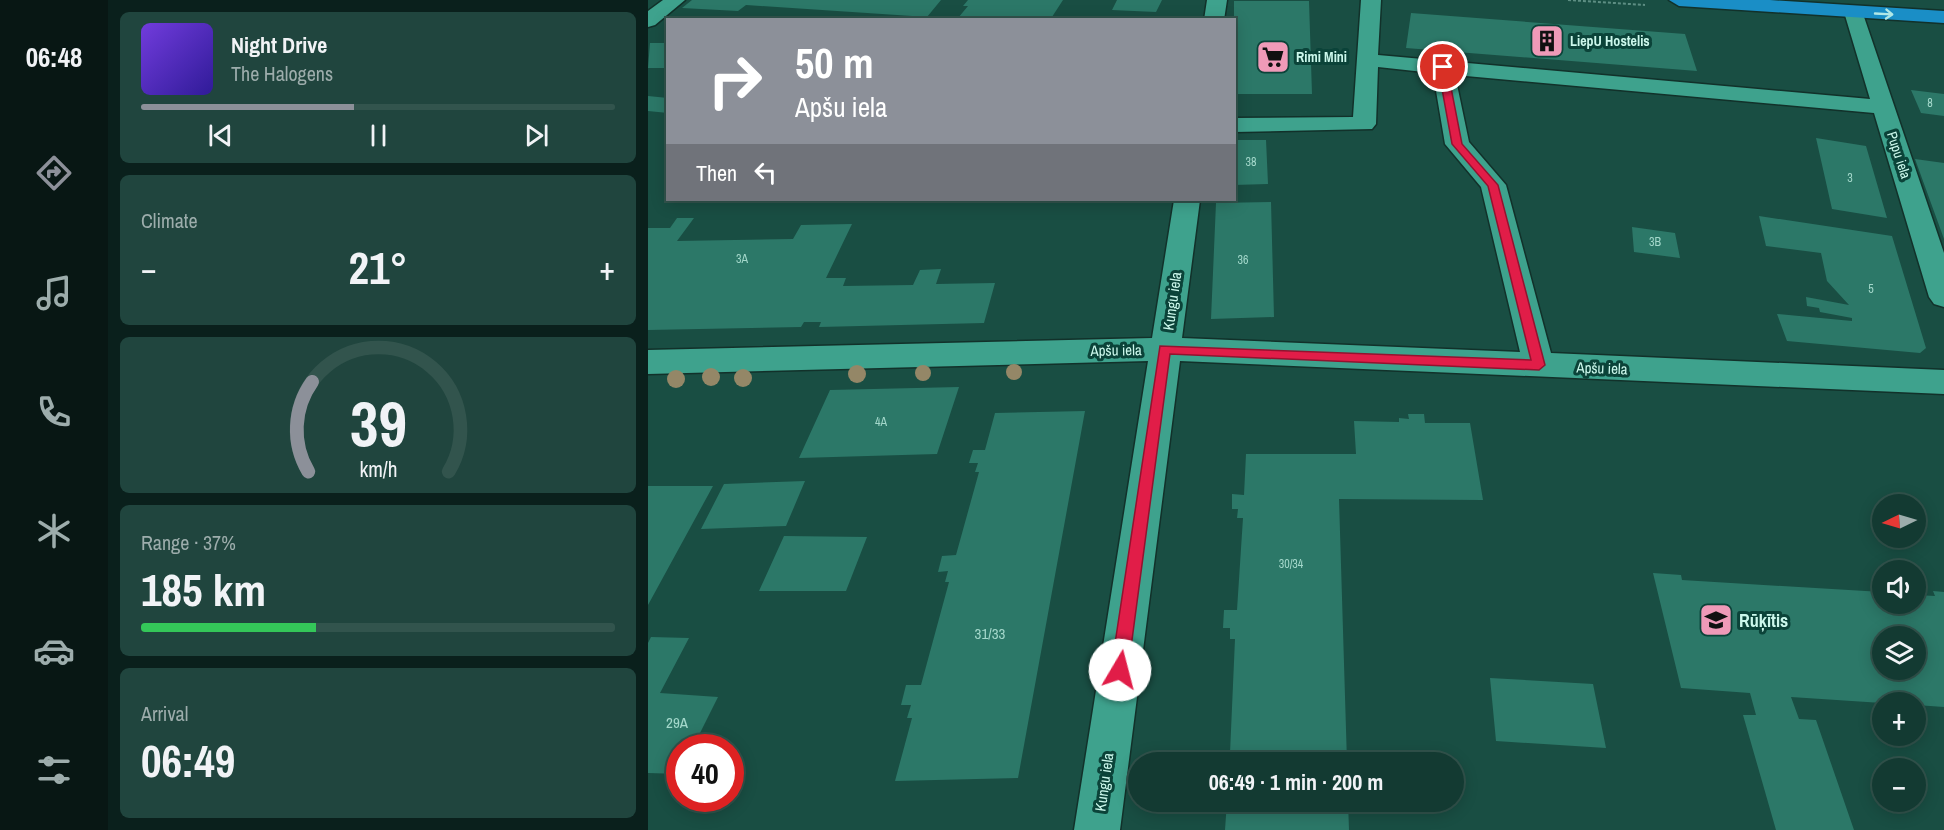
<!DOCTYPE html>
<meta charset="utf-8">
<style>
:root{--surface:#133a32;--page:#20453e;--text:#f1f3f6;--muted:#9dadac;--line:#32544d;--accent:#8c9099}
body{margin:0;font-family:"Archivo Narrow",sans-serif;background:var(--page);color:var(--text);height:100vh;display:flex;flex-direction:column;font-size:22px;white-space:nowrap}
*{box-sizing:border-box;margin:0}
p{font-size:20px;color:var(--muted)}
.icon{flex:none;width:33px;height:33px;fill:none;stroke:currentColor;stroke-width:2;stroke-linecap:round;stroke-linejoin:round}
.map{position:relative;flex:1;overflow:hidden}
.side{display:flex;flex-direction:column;gap:12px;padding:12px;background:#0a201c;width:540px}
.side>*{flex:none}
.top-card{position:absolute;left:18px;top:18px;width:570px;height:183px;border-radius:0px;box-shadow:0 3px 15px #0003,0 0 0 2px var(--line);background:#8c9099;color:#fff;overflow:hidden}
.needle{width:39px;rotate:265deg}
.tools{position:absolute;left:1224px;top:494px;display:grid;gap:12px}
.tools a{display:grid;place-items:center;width:54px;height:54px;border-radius:50%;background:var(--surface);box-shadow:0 3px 15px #0003,0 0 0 2px var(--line);font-size:30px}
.speed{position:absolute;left:18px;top:734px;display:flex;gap:12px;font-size:30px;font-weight:700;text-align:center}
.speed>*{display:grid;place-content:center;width:78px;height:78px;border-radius:50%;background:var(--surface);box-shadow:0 3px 15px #0003,0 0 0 2px var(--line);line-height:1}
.speed .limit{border:9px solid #d22;background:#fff;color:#111}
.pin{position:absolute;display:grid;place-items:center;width:51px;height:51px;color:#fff;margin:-26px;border:3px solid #fff;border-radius:50%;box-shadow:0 2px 6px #0007}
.me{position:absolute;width:66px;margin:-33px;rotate:8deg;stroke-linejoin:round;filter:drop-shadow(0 0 4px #0008)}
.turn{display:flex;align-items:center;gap:21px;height:126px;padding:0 30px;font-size:27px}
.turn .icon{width:78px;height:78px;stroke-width:2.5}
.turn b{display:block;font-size:42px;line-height:51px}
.then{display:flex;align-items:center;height:57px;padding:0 30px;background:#0003;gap:12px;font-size:22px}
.big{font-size:45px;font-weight:700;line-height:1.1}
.side .widget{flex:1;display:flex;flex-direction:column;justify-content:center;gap:9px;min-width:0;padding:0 21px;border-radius:9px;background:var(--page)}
.side .dial{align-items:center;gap:0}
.dial svg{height:156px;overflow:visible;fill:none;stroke:var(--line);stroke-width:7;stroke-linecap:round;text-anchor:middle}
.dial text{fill:var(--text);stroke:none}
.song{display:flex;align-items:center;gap:18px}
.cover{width:72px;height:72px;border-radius:9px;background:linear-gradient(135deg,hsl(260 70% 55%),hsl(250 70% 35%))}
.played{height:6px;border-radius:3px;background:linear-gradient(90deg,var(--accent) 45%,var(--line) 45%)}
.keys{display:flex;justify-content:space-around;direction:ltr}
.heat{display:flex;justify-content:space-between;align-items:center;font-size:33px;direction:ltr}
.charge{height:9px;border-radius:4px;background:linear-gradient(90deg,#34c759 37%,var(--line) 0)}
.trip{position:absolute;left:480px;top:752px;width:336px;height:60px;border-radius:30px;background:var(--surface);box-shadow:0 3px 15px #0003,0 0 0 2px var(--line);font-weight:700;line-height:60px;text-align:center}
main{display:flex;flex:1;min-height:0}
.menu{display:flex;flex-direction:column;width:108px;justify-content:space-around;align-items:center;background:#081714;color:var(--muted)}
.menu .icon{width:42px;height:42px}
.menu .current{color:var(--accent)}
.menu b{font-size:27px;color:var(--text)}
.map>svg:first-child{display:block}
.building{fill:#2c7868;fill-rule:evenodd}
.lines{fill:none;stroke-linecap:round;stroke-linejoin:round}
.minor-casing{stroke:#12312a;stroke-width:3}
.highway-casing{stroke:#12312a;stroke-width:3}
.path{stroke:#5d8e83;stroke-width:2;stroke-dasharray:3 2;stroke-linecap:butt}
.minor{fill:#3ea28d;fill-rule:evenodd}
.highway{fill:#1a8ec6;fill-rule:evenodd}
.tree{fill:#948767}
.oneway{stroke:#b1e8e6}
.route{fill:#e11d48;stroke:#92132f;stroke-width:1.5}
.labels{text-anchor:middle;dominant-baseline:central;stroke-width:6;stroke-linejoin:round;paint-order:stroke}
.number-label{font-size:12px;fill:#a4d8cb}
.far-poi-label{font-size:14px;font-weight:bold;fill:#ccf8ec;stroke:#0b4339;text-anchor:start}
.far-street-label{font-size:14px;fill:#ccf8ec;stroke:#0b4339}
.street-label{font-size:15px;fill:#ccf8ec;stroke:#0b4339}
.near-number-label{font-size:15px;fill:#a4d8cb}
.near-poi-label{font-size:18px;font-weight:bold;fill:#ccf8ec;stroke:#0b4339;text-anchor:start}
</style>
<main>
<nav class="menu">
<b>06:48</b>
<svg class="icon current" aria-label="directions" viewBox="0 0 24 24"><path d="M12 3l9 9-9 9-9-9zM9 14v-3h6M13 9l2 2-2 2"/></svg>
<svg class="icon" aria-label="music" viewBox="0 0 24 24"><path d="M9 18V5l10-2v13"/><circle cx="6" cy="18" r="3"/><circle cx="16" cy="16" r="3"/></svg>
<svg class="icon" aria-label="phone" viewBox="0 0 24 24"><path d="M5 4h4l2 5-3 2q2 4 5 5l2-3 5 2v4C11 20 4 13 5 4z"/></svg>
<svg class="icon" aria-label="climate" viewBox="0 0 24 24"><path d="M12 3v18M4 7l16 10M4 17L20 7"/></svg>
<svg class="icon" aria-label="car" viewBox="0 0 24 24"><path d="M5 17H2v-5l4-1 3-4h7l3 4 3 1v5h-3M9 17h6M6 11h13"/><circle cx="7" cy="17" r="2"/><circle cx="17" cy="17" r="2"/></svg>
<svg class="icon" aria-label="filters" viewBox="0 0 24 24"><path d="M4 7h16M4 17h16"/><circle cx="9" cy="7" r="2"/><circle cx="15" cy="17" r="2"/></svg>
</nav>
<section class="side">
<div class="widget">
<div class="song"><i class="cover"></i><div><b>Night Drive</b><p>The Halogens</p></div></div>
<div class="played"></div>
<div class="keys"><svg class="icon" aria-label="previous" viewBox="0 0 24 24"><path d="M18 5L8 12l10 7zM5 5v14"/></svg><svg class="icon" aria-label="pause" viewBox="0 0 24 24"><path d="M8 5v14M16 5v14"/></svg><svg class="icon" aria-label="next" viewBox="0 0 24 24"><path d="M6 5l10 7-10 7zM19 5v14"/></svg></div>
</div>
<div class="widget"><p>Climate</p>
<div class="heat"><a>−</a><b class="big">21°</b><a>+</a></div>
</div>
<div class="widget dial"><svg viewBox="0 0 100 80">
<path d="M14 69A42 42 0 1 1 86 69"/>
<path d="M14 69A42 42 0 0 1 16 23" stroke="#8c9099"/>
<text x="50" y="56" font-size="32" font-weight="700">39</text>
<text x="50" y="72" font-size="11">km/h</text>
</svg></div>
<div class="widget"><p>Range · 37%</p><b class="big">185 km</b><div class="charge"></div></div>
<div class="widget"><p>Arrival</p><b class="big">06:49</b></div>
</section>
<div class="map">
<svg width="1296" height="830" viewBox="0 0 1296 830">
<rect width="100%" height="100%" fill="#194e43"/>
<!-- building -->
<path class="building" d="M44,0H293L279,17L98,5L90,11L34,8Z
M320,0H415L402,20L310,18L320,6H315Z
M469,0H514L508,12L464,10Z
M586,1H661L664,94H586Z
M763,13L1037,34L1049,71L758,48Z
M2,43H20V68H0Z
M1263,90L1296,94V116L1273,113Z
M0,96L20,98V113L0,111Z
M1168,138L1218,146L1239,218L1184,209Z
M586,140H618L620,184L586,185Z
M1267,159L1296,163V239Z
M623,202L626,317L563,319L568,203Z
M1111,216L1244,236L1278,348L1272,353L1139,341L1129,314L1204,321V318L1172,312L1171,308L1159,306L1158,297L1201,305L1179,281L1173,253L1118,246Z
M29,218H46L29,241L145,239L153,225L204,224L178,278H198L195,286L265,285L272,270L293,269L288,284L347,283L336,323L171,327L173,322H156L153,327L0,330V228H22Z
M984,227L1027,233L1032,258L986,252Z
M311,387L289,454L151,458L182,390Z
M437,411L370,778L247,781L264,718H259L263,705H253L258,685H273L301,582H297L300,571L290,572L294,556L308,555L331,472H327L330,463H321L325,450H337L347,413Z
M760,414H776L777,423H822L835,500L691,499L699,762H566L567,752L582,753L587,639H582V628H575L576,610H589L595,518H589L590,509H584V494L596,495L598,454H708L706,421L751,422V418L761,419Z
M157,481L138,526L53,529L76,484Z
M0,486H65L0,605Z
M136,536L219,537L198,591H111Z
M1005,573L1033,575L1034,580L1234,592V603H1268V595L1287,596L1285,591L1296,592V707L1268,705V702L1234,703L1143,697L1151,719L1168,720L1206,830H1128L1095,715H1108L1102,693L1033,688ZM1234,636H1268V669H1234Z
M3,637L41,638L12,693L70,697L45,747H32V774L0,773V643Z
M842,678L945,684L958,748L848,741Z
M579,801H700L701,830H577Z"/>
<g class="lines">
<defs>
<path id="minor" d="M15,0H37L7,25L0,27V11Z
M559,0H579L576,20H556Z
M713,0H733L730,55L1222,99L1196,12L1206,6L1213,8L1296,253V307L1286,304L1281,297L1226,113L807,75L821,142L858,185L903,353L1296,370V394L532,361L472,830H426L500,361L0,374V350L504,338L526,200H552L534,338L872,352L833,187L797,144L785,73L730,67L728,124L724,129L586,132V118L705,117Z"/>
<path id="highway" d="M1021,0H1122L1296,11V23L1031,6Z"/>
</defs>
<!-- minor casing -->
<use href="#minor" class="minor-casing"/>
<!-- highway casing -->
<use href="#highway" class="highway-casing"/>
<!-- path -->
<path class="path" d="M920,0L997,5"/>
<!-- minor -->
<use href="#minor" class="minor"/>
<!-- highway -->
<use href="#highway" class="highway"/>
</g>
<!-- trees -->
<g class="tree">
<circle cx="366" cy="372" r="8"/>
<circle cx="275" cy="373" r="8"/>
<circle cx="209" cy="374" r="9"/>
<circle cx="63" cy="377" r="9"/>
<circle cx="95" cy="378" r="9"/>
<circle cx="28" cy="379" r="9"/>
</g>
<!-- one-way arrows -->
<defs><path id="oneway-shaft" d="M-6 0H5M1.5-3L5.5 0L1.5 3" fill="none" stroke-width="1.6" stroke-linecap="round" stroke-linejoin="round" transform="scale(1.5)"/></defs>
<use class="oneway" href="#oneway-shaft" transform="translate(1236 14) rotate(3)"/>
<!-- route -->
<path class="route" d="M795,65L799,67L814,144L850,185L897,365L891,370L522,354L480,670L478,676L472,678L466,676L463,670L512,346L883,360L840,186L804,144L790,67Z"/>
<!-- icons -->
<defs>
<symbol id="building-square" viewBox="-11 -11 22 22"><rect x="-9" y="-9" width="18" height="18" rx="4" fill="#ef9ab8" stroke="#0b4339"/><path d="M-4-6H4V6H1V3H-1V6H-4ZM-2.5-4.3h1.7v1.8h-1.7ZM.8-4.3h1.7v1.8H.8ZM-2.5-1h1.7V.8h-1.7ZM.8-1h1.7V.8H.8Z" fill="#111"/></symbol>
<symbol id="supermarket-square" viewBox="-11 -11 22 22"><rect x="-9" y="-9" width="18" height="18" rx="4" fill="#ef9ab8" stroke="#0b4339"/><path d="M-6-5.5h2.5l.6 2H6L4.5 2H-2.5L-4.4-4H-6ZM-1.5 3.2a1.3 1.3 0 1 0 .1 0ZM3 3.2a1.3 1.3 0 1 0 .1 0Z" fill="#111"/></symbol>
<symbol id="school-square" viewBox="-11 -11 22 22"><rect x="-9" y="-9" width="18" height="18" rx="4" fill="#ef9ab8" stroke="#0b4339"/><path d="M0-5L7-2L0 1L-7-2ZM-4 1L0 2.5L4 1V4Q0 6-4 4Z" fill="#111"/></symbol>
</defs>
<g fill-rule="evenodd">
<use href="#building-square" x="880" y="22" width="38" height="38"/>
<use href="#supermarket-square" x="606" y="38" width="38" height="38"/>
<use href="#school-square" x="1049" y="601" width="38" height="38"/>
</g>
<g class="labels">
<!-- number labels -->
<g class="number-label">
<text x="1282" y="103">8</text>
<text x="603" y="162">38</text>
<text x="1202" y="178">3</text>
<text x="1007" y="242">3B</text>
<text x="94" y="259">3A</text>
<text x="595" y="260">36</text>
<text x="1223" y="289">5</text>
<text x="233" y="422">4A</text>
<text x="643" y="564">30/34</text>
</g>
<!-- far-poi labels -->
<g class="far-poi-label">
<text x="922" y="41">LiepU Hostelis</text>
<text x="648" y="57">Rimi Mini</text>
</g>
<!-- far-street labels -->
<g class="far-street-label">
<text transform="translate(1251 155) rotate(72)">Pupu iela</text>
</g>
<!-- street labels -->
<g class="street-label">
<text transform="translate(524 301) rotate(-82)">Kungu iela</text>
<text transform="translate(468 350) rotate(-1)">Apšu iela</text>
<text transform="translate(954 368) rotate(2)">Apšu iela</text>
<text transform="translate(456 782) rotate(-82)">Kungu iela</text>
</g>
<!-- near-number labels -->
<g class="near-number-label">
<text x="342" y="633">31/33</text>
<text x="29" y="722">29A</text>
</g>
<!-- near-poi labels -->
<g class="near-poi-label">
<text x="1091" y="620">Rūķītis</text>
</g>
</g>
</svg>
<div class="tools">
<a><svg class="needle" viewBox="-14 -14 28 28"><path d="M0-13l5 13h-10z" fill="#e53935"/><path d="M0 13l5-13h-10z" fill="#9dadac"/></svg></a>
<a><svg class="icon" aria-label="sound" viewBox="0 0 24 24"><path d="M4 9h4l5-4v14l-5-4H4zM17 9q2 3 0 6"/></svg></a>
<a><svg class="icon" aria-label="layers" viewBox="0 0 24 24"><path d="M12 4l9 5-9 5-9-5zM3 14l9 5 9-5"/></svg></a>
<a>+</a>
<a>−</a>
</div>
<div class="speed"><div class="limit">40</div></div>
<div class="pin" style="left:795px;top:67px;background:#d93025"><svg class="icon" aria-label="arrive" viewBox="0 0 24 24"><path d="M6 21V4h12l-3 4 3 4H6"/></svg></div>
<svg class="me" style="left:472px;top:670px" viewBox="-20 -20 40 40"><circle r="19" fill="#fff"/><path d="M0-13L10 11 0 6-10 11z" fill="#e11d48"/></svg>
<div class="trip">06:49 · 1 min · 200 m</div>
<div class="top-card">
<div class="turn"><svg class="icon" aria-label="right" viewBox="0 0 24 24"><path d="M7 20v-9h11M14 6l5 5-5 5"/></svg><div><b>50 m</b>Apšu iela</div></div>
<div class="then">Then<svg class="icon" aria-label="left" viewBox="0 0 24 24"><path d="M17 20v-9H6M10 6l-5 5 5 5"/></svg></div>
</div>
</div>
</main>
